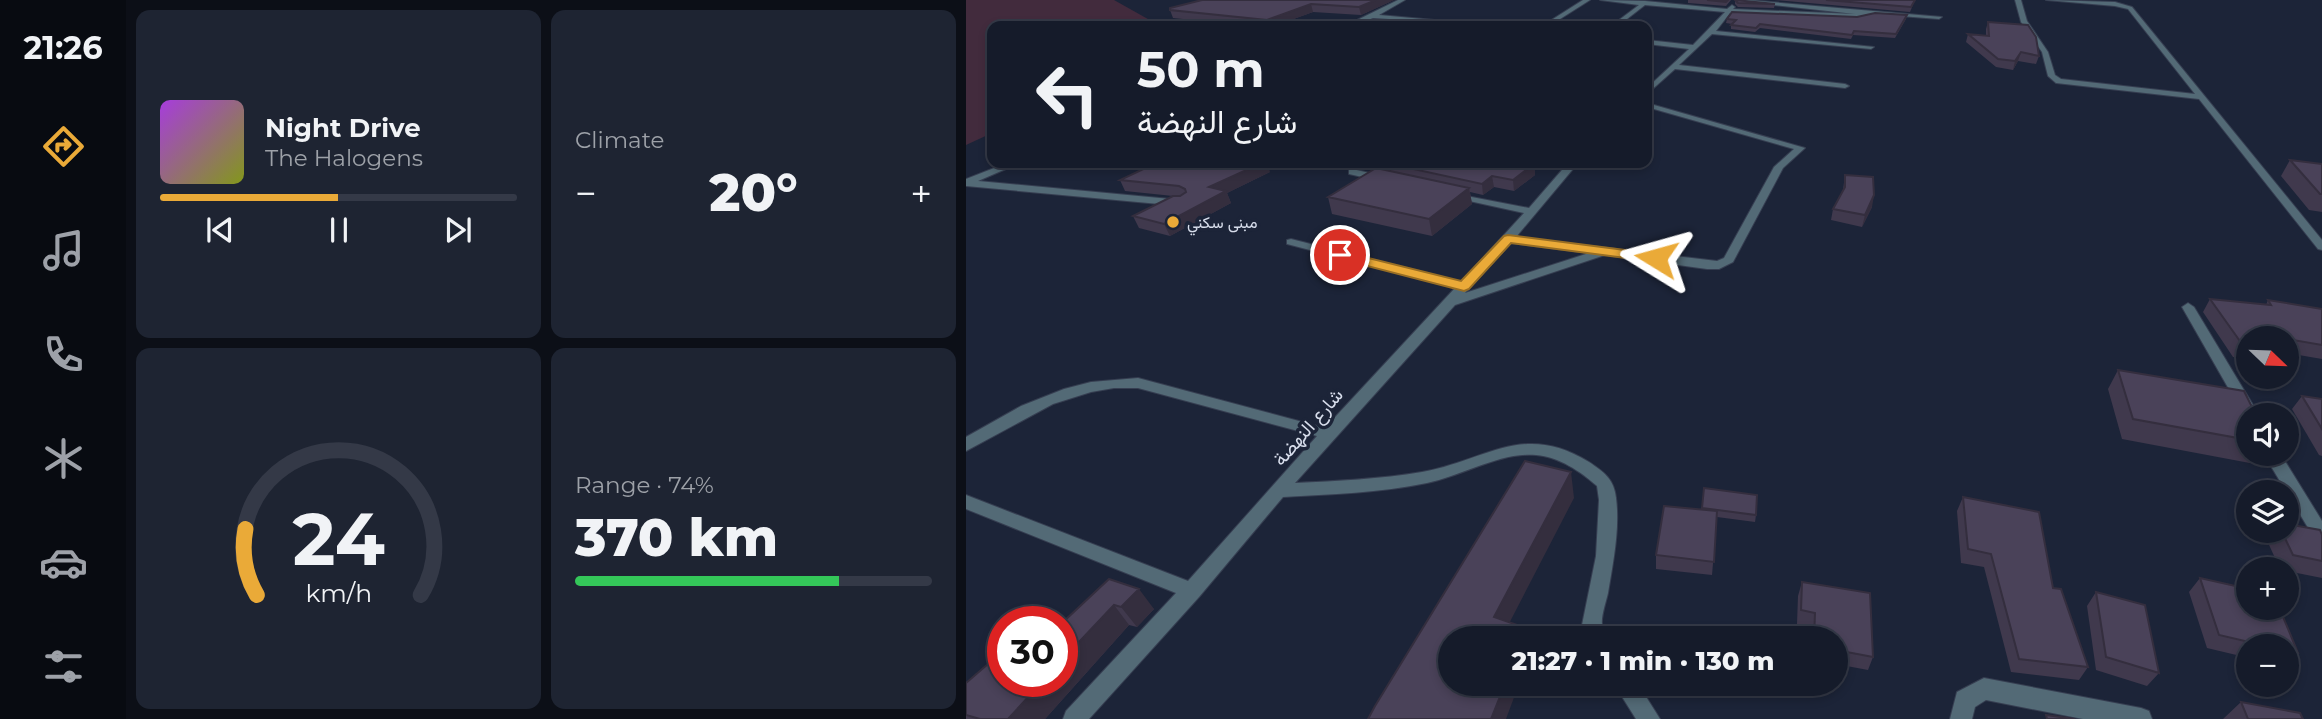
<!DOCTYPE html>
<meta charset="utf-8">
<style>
:root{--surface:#151b2a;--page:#1e2432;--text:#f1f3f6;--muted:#9da1a8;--line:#343947;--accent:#eaaa38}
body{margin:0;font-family:Montserrat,Vazirmatn,sans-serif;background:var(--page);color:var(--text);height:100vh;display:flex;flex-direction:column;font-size:26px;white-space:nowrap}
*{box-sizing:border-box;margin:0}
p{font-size:23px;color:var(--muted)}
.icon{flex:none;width:38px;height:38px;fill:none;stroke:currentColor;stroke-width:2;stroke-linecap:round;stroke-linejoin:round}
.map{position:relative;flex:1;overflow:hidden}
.sheet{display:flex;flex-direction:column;gap:10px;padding:10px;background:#0c0f17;width:840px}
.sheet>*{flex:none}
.hud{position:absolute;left:21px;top:21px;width:665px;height:147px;border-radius:14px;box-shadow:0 4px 10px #0003,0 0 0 2px var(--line);background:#151b2a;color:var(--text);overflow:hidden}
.needle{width:46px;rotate:113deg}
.controls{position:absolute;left:1270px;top:326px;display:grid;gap:14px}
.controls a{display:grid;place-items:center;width:63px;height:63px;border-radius:50%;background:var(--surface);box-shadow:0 4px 10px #0003,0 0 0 2px var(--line);font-size:35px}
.speed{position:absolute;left:21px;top:606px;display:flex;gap:14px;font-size:35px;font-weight:700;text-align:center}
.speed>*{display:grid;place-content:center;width:91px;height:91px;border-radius:50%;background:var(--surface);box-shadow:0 4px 10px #0003,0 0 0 2px var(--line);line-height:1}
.speed .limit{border:10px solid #d22;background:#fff;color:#111}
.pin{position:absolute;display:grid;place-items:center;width:60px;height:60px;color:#fff;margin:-30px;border:4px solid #fff;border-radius:50%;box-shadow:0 2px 7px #0007}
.me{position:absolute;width:77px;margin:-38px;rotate:278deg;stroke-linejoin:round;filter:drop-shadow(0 0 5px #0008)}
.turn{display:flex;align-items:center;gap:24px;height:147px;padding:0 35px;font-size:32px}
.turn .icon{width:91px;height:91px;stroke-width:2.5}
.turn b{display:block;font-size:49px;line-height:60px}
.big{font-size:52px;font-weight:800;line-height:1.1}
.sheet .card{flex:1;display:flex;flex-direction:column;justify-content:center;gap:10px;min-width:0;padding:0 24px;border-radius:14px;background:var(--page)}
.sheet .dial{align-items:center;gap:0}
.dial svg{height:182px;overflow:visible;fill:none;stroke:var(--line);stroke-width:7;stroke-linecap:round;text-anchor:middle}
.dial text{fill:var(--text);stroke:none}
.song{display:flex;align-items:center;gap:21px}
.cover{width:84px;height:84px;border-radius:10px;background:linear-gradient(135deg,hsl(280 70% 55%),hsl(70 70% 35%))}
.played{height:7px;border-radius:4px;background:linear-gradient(90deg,var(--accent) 50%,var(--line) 50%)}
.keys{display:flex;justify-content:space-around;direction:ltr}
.heat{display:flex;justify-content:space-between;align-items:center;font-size:38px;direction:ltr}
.charge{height:10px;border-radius:5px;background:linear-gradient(90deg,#34c759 74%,var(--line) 0)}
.sheet .tiles{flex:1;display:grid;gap:10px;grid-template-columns:repeat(2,1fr)}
.trip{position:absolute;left:472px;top:626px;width:410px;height:70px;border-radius:35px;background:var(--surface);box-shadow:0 4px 10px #0003,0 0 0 2px var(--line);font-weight:800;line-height:70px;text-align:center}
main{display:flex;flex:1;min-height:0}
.tabs{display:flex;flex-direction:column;width:126px;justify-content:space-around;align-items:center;background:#080b11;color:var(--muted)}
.tabs .icon{width:49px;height:49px}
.tabs .current{color:var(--accent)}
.tabs b{font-size:32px;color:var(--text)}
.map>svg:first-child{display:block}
.green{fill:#422b3d}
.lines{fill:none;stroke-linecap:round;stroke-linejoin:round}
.street-casing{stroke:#363e51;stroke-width:2}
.street{fill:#536a76;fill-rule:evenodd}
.wall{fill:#40394d}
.shaded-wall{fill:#342e3e}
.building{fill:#4a4259;stroke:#342e3e;stroke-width:2}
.route{fill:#eaaa38;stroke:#986e24;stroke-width:2}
.poi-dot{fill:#eaaa38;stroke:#1c2438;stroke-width:2.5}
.labels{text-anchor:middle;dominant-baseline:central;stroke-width:7;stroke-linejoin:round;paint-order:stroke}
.far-poi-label{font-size:16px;fill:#d7ddeb;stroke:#1c2438;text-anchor:start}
.street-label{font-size:19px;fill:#d7ddeb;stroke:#1c2438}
</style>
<main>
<nav class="tabs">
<b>21:26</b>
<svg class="icon current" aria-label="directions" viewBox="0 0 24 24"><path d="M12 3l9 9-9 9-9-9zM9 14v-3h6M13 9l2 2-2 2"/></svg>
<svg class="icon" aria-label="music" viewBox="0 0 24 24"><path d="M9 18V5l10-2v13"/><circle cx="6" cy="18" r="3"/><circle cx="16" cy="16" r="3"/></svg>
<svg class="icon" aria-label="phone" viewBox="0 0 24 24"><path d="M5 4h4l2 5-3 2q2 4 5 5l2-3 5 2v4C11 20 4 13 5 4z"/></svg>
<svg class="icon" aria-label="climate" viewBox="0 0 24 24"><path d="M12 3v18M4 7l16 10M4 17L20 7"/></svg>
<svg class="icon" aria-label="car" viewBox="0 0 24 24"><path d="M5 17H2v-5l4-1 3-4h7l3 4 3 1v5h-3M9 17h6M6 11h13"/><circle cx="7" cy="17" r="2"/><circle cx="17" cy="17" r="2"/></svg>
<svg class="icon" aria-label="filters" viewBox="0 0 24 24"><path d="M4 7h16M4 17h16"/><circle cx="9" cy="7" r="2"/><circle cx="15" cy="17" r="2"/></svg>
</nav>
<section class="sheet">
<div class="tiles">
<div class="card">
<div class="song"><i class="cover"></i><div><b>Night Drive</b><p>The Halogens</p></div></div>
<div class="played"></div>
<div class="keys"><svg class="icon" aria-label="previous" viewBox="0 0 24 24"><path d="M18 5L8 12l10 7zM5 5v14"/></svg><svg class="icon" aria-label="pause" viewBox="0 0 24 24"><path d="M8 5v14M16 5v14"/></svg><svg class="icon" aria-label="next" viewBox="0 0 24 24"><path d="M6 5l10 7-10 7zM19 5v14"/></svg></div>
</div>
<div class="card"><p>Climate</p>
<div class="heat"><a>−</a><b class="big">20°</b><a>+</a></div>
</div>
<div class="card dial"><svg viewBox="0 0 100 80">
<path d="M14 69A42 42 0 1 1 86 69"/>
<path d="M14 69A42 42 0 0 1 9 40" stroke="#eaaa38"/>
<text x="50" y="56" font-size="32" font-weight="700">24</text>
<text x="50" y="72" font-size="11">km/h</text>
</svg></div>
<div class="card"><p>Range · 74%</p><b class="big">370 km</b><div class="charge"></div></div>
</div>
</section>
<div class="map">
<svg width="1356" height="719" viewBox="0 0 1356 719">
<rect width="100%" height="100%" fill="#1c2438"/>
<!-- green -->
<path class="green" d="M0,0H148L189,23L210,26H26V133L0,145Z"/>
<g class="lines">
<defs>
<path id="street" d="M432,0H439L413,15L535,26L407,18L387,26H379Z
M617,0H624L583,26H576Z
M634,0L679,1L761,9L766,5L769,7L767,9L889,14L772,1L782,0L976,17L973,19L908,14L890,18L764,13L750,31L908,47L905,49L746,34L713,65L879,84L883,86L879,88L709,69L681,94V88L723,49L681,44V40L727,45L759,12L679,5L652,26H645L673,5Z
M1049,0H1055L1061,21L1082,52L1089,75L1095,79L1229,94L1162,9L1149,6L1080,0L1149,2L1166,7L1356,240V250L1352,249L1233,99L1090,83L1082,76L1076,52L1055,22Z
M681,103L839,148L817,168L767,262L753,269H741L639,255L489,305L329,483C371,481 414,479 456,472C520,461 557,421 623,462C638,472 648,479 650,498C654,529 647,563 642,593C640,602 635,616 636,624C637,629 641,635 643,639H622L616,625L630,556L633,500L631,486C614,471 593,457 570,455C534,452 496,476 461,483C414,493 365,494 317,497L233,597L123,719H97L100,711L210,593L0,509V495L222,581L351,436L172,388H148L125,392L87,404L0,451V437L55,406L98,389L125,382L172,378L359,428L489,288L321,244V240L325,239L495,282L558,213L485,197V193L563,208L602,163H612L550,237L751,261L758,258L808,167L828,149L681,107ZM545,243L623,253L499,293Z
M41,163H54L12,181L215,200L220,203L215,206L0,186V179Z
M386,169L417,176L419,178L414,181L383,174V170Z
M1222,303L1228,307L1293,415H1283V420L1280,419L1216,307Z
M1297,453H1314L1356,521V543L1350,541Z
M1018,678L1175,708L1183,711L1186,719H1117L1020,700L1009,707L1006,719H984L991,692Z
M648,684H672L694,719H670Z"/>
</defs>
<!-- street casing -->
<use href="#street" class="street-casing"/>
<!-- street -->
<use href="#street" class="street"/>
</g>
<!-- wall -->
<path class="wall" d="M428,0L395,15L347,12L308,26H286L207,18L204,10Z
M722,0H765L760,6L722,3Z
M769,0L809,4L808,8L772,7L769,4Z
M808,0H949L944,12Z
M941,15L940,19L929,38L887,35L885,39L794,28L789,32L765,29V25L766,24L760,23L761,19Z
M1022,22L1073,56L1070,64L1052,61L1047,70L1030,67L1000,42L1002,34L1020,36V29Z
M1324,160L1356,164V212L1343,210L1315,176Z
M424,164H568L569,175L548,191L528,187L517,195L504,192L506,204L466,236L366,214L362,197L425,171Z
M304,172L261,193L265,203L204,236L173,228L167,216L207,196L159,191L154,180Z
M879,175L906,207L896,227L865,220L867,209L877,190Z
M1244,299L1300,305L1302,300L1356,309V359L1321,353V338H1283V358L1267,357L1237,312Z
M1152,370L1283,415V453H1297L1289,464L1156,439L1142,389Z
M1336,396L1356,399V456L1353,455L1326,409Z
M738,488L790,515L789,522L751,517L746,575L690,569V555L736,510Z
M997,497L1087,588L1122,667L1113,680L1045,672L1018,567L995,563L991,511Z
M1304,530H1321L1356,535V578L1321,571V569H1314L1299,536Z
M1234,578L1332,653L1321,663V646H1283V658L1241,648L1223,592Z
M143,579L188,609L171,627L163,625L79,719H0V683L37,681Z
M836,582L907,657L902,670L870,664V639H845V626L831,624L832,596Z
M1130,592L1193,673L1181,686L1130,670L1121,606Z
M1275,702L1337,719H1257Z"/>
<!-- shaded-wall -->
<path class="shaded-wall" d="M410,0H428L395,15L393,7Z
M345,4L347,12L308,26H302L301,20Z
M1055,52L1052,61L1047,70L1049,61Z
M296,163H301L304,172L261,193L265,203L204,236L198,224L243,187Z
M568,164L569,175L548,191L547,180Z
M526,176L528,187L517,195L516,184Z
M503,188L506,204L466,236L463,219Z
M908,195L906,207L896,227L899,215Z
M605,472L608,498L535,639L528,617Z
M173,589L188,609L171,627L155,607Z
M148,605L163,625L79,719H42L77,681H96V660Z
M560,628L562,639H556Z
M539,684H553L540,719H525Z"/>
<!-- building -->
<path class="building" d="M236,0H410L393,7L345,4L301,20L204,10V8Z
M741,0H762L760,2Z
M769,0L809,4L772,3Z
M860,0H949L945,7Z
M766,12L891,17L909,13L941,15L930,34L888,31L886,35L794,24L790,28L765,25L770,20L761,19Z
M1022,22L1062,25L1070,37L1073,56L1055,52L1049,61L1032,59L1002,34L1023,36Z
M1324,160L1356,164V194H1354Z
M190,163H213L228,166L235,163H296L243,187L260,191L198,224L167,216L207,196H214L220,192L219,189L213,186L154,180Z
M426,163H562L568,164L547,180L526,176L516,184L424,164Z
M410,168L503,188L463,219L362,197Z
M879,175L907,177L908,195L899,215L867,209L879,187Z
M1244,299L1305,305L1302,300L1356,309V345L1321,339V338L1303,336L1305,338H1283V344H1276Z
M1152,370L1278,391L1290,415H1283V440L1167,419Z
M1336,396L1356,399V429Z
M559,461L605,472L528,617L560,628L556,639H485V684H539L525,719H402L409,706Z
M738,488L791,495L790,515L736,508Z
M997,497L1073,512L1087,588L1095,589L1122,667L1053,659L1025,554L1002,549Z
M698,506L751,511L748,562L690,555Z
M1321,524L1354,530L1356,535V561L1327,555L1315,530H1321Z
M1234,578L1283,589V607H1313L1332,653L1321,651V646H1300L1253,635Z
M143,579L173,589L155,607L148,605L96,660V623Z
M836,582L904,593L907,657L870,650V639H848L849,613L835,610Z
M1130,592L1179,605L1193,673L1140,657Z
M37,651V681H77L42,719H14L0,715V683Z
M1275,702L1334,713L1337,719H1282Z
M1080,715L1109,719H1081Z"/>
<!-- route -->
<path class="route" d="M542,235L690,254L697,258L690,262L545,243L503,289L498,291L370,258L368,255L374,251L495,281L538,236Z"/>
<!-- markers -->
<circle class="poi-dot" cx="207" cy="222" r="7"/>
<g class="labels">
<!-- far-poi labels -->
<g class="far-poi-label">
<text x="221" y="222">مبنى سكني</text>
</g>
<!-- street labels -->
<g class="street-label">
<text transform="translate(342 427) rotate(-49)">شارع النهضة</text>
</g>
</g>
</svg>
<div class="controls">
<a><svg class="needle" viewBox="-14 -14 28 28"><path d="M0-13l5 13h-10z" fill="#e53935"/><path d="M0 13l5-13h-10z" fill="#9da1a8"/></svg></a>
<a><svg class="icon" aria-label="sound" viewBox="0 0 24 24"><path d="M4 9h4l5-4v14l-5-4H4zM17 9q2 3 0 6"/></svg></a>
<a><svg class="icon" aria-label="layers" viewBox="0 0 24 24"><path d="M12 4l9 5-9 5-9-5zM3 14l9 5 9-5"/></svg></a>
<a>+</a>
<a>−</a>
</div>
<div class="speed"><div class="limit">30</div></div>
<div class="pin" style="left:374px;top:255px;background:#d93025"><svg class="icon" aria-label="arrive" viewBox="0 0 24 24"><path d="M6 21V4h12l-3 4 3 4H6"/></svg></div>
<svg class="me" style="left:690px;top:258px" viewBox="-20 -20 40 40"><path d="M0-17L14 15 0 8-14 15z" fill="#eaaa38" stroke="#fff" stroke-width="4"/></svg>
<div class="trip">21:27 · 1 min · 130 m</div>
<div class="hud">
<div class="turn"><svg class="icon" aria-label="left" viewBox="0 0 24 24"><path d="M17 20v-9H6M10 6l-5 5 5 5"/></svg><div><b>50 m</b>شارع النهضة</div></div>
</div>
</div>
</main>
